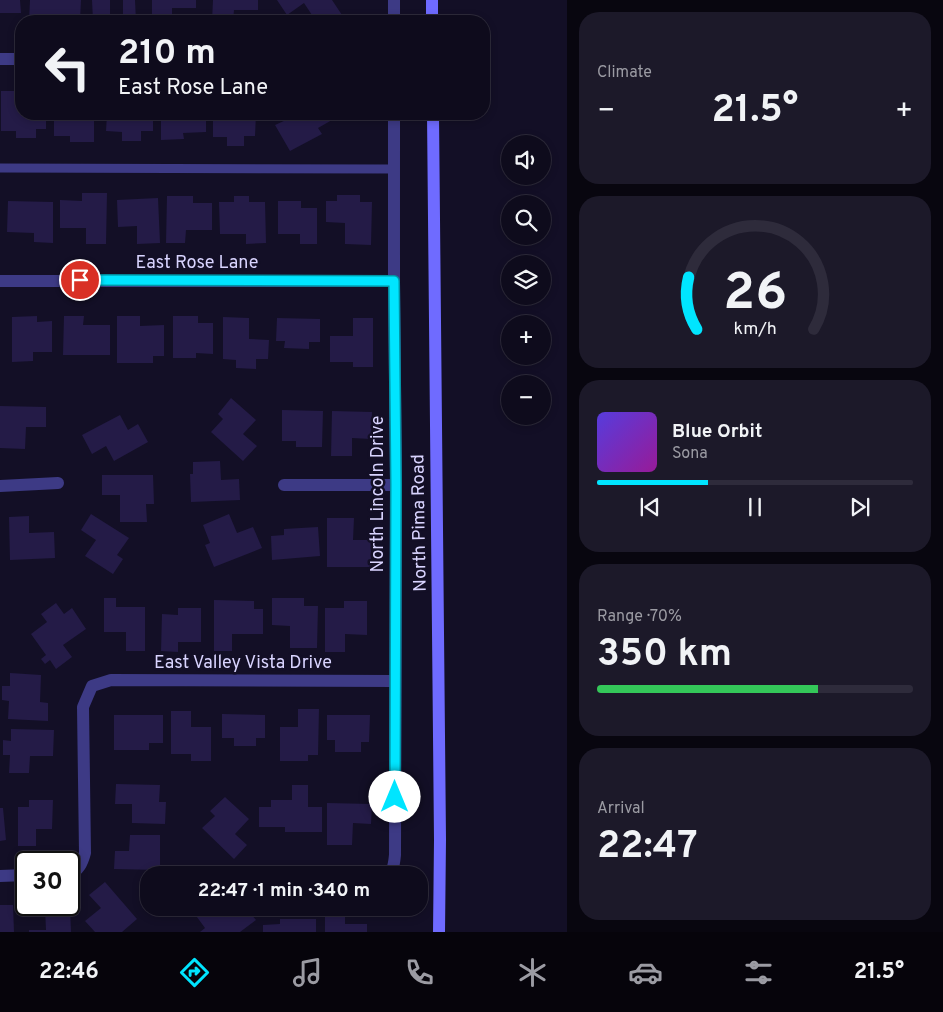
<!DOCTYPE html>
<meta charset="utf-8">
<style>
:root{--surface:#0e0b1c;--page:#1c1929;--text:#f1f3f6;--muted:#9b9ba3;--line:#2e2b3b;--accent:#00e5ff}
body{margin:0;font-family:Overpass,sans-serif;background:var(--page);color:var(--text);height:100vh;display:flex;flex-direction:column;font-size:19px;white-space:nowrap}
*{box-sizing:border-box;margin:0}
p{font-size:16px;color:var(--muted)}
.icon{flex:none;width:28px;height:28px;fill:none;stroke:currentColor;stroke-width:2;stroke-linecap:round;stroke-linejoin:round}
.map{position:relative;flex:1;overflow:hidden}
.drawer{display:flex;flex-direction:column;gap:12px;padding:12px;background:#08060f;width:376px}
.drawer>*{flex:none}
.top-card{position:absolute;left:15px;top:15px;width:475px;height:105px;border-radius:20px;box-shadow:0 2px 8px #0003,0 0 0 1px var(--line);background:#0e0b1c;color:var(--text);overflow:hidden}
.tools{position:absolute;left:501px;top:135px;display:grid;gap:10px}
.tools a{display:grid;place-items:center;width:50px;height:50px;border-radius:50%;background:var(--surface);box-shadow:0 2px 8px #0003,0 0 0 1px var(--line);font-size:25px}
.speed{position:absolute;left:15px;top:851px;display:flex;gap:10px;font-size:25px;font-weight:700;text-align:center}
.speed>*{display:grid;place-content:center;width:65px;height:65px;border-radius:50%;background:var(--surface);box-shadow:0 2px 8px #0003,0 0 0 1px var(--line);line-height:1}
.speed .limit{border:2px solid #111;border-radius:8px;background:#fff;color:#111}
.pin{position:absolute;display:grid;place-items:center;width:42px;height:42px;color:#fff;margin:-21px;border:2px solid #fff;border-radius:50%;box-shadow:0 1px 5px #0007}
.me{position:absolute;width:55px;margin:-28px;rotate:0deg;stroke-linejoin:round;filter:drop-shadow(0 0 4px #0008)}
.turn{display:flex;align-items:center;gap:18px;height:105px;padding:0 20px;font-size:22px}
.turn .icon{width:65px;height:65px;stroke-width:2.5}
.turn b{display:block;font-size:35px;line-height:42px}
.big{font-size:38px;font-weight:700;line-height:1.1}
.drawer .tile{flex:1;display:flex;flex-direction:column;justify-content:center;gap:8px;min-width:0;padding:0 18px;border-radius:20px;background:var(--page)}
.drawer .dial{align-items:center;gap:0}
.dial svg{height:130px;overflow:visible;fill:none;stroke:var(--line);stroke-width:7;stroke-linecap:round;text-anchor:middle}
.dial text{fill:var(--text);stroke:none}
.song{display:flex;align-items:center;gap:15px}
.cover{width:60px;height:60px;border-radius:8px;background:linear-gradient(135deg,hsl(250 70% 55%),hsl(300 70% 35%))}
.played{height:5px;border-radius:2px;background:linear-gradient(90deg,var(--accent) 35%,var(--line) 35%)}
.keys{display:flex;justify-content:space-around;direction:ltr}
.heat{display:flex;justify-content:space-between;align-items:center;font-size:28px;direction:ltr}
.charge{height:8px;border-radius:4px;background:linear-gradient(90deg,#34c759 70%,var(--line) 0)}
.trip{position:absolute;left:140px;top:866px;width:288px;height:50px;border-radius:20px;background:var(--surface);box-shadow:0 2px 8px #0003,0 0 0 1px var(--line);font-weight:700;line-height:50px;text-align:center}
.tabs{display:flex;height:80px;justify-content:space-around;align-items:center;background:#06040b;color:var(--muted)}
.tabs .icon{width:35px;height:35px}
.tabs .current{color:var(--accent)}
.tabs b{font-size:22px;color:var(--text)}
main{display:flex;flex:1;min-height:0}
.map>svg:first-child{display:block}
.building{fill:#241b47}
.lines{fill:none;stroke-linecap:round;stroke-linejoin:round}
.lane{stroke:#3d3a85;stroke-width:9}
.street{stroke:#3d3a85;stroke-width:12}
.secondary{stroke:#6f6bff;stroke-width:12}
.route-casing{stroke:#0095a6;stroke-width:12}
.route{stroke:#00e5ff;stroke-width:9}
.labels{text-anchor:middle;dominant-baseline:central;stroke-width:5;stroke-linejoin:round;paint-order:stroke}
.street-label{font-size:18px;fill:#d9d4ff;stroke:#130f26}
</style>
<main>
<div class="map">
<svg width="567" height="932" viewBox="0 0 567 932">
<rect width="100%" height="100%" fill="#130f26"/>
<!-- building -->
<path class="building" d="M0,0H20L21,13H0Z
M30,0H81L80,21H29Z
M92,0H110V21H93Z
M123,0H135L136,21H123Z
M152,0H196V8H172V21H152Z
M213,0H258V10H234L233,21H212Z
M277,0H332L342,15L333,21H316L304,3L287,15Z
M1,91H20L21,114H46V129H36V138H16V131H1Z
M54,114H94V142H70V136H54Z
M107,114H153V131H141V141H122V132L106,131Z
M161,114H206V132L183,133L184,139L161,140Z
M213,114H256L255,136H244V146H227V137H213Z
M282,114H328L332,120L318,128L322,134L290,151L275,125L286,120Z
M82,193H107L106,244H86V228H60V200L82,201Z
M337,195H360V202H372L371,245L345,244V223L326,222V201H337Z
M167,196H193V203H212V230H186L185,243H166Z
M234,196H249V202H265L266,243L246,244V234H220L219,202H234Z
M158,198L160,243L137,244V226L118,227L117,200Z
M8,201L53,202V243L34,242V233L7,232Z
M278,201H301V208H317V244H300V234H278Z
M37,316V322L52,321V352H33V361L12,362V317Z
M64,316H84L83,325H110V355H63Z
M117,316H140V326L164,325V356H153V363H117Z
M173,316H198V323H213V354L196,353V358H173Z
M223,317L249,318V339L269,340L268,359H256V369L236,368V360L223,359Z
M277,318L320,319V342H309V349L284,348L285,341H276Z
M353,318H373V367H353V362H330V336H353Z
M231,398L256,420L243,434L257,446L243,461L211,432L223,419L218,414Z
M0,406L46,407V427H26L25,449L0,448Z
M282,410L323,411L322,447H296V441H282Z
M332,411L372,412L371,439L352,438V456H331Z
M120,415L128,430L138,424L148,442L114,461L106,446L92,454L82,435Z
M220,461L221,480L239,479L240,500L191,502L190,474H193V462Z
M102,475H153L154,504H146L147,522H120V495H102Z
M91,514L129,538L117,555L123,559L113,574L85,556L96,540L81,530Z
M229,514L237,533L253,527L262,548L214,567L205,545L210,543L203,525Z
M29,516V533L54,532L55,558L10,560L9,517Z
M327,518H354L353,540H371V567H327Z
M318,527L320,556L272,560L271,536L284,535V529Z
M104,598H116V607H145V651H126V632H104Z
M272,598H304V606H318L317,648H290V626L272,625Z
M214,600L254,601V609H263V634H232V651H214Z
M344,601H367V635L345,634V652H325V608H344Z
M56,603L64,614L72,608L86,629L63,645L72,657L56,669L50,660L45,664L41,659L46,655L31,634L47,622L41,614Z
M178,608H201V642H178V652L161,651L162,614L178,615Z
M10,673L41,675L40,702L48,703V721L8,719L9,701L2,700V686H10Z
M298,709H319L318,755H308V761H280V727H298Z
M171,711H191V727H211V761H191V754H171Z
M222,714L265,715V738H256V746H234V738H222Z
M114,715H163V743H149V750H114Z
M327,715H370L369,742H361V752H335V740H327Z
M11,729L54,730L53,756H30L29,773H9L10,755H3V740L11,741Z
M116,784L160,785L159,802H166L165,824L132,823V804H115Z
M292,785H308V807H322V832H285V827H259V807H271V800H292Z
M225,797L249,819L235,834L247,845L234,859L202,828L215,816L210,811Z
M29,800H53L52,829H36V846H18V807H29Z
M327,803L372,804L371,824L353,823L352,845H327Z
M0,808H3L6,840L0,841Z
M130,835H160V870L114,869L115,851H129Z
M105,882L137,919L122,932H95L85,921L101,908L89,895Z
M0,905H13L14,932H0Z
M70,907L71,932H29V930H46L45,908Z
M201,908H224L229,914L238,908H246L256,920L240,932H200L205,928L194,913Z
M325,908H345V924H367V932H325Z
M280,919H316V932H263V925L280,924Z"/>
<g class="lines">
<!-- lane -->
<path class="lane" d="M0,168L394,169"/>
<!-- street -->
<path class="street" d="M394,0V21
M0,59H21
M0,281H394
M284,485H396
M0,486L58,483
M69,875C79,870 82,864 85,853L83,707L92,686L111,680L395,681
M386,875C394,871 394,863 395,855L396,485L394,281V114
M0,876L26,875"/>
<!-- secondary -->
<path class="secondary" d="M432,0V21
M433,114L440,840L439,932"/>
</g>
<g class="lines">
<defs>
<path id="route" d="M80,280L394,281L396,485L395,797"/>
</defs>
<!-- route casing -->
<use href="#route" class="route-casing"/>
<!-- route -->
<use href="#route" class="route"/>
</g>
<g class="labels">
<!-- street labels -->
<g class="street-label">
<text x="197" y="263">East Rose Lane</text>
<text transform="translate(378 494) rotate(-90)">North Lincoln Drive</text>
<text transform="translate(420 523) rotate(-91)">North Pima Road</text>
<text x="243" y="663">East Valley Vista Drive</text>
</g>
</g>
</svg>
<div class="tools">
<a><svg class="icon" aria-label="sound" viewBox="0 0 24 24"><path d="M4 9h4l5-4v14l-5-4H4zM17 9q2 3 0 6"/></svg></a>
<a><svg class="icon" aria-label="search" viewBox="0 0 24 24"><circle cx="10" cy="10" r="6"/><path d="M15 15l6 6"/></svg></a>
<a><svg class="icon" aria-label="layers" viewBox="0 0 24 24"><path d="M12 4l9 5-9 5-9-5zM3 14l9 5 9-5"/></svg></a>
<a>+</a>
<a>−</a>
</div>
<div class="speed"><div class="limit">30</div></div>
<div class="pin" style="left:80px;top:280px;background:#d93025"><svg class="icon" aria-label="arrive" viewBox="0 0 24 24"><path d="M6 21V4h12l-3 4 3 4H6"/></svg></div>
<svg class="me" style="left:395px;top:797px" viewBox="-20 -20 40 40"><circle r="19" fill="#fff"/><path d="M0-13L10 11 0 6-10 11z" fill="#00e5ff"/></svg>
<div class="trip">22:47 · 1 min · 340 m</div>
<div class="top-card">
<div class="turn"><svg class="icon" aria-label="left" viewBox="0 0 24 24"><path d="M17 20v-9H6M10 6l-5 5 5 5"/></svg><div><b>210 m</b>East Rose Lane</div></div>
</div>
</div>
<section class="drawer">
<div class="tile"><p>Climate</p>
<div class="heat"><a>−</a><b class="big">21.5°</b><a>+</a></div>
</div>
<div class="tile dial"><svg viewBox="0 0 100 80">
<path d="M14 69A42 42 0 1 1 86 69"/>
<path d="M14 69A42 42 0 0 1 9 37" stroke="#00e5ff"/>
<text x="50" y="56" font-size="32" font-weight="700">26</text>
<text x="50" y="72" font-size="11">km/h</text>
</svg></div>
<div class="tile">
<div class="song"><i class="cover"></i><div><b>Blue Orbit</b><p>Sona</p></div></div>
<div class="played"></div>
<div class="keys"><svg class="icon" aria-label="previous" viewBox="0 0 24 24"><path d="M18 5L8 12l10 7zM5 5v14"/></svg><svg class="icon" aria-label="pause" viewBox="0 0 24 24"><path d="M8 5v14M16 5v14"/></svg><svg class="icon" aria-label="next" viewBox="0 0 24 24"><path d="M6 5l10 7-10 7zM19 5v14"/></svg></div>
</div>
<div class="tile"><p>Range · 70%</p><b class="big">350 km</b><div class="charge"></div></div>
<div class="tile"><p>Arrival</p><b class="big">22:47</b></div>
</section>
</main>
<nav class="tabs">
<b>22:46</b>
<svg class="icon current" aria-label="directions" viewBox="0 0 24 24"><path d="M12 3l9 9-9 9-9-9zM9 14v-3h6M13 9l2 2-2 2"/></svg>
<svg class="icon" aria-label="music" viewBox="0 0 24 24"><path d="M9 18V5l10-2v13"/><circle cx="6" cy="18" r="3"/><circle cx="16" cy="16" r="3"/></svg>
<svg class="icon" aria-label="phone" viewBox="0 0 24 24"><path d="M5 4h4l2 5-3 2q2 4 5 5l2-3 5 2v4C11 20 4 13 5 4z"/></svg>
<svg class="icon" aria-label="climate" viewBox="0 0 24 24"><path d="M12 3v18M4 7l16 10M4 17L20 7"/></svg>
<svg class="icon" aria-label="car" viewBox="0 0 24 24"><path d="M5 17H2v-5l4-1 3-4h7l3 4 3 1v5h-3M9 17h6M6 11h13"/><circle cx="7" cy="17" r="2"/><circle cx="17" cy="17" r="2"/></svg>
<svg class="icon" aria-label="filters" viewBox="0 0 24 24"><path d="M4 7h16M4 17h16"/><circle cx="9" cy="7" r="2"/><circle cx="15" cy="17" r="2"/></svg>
<b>21.5°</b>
</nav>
